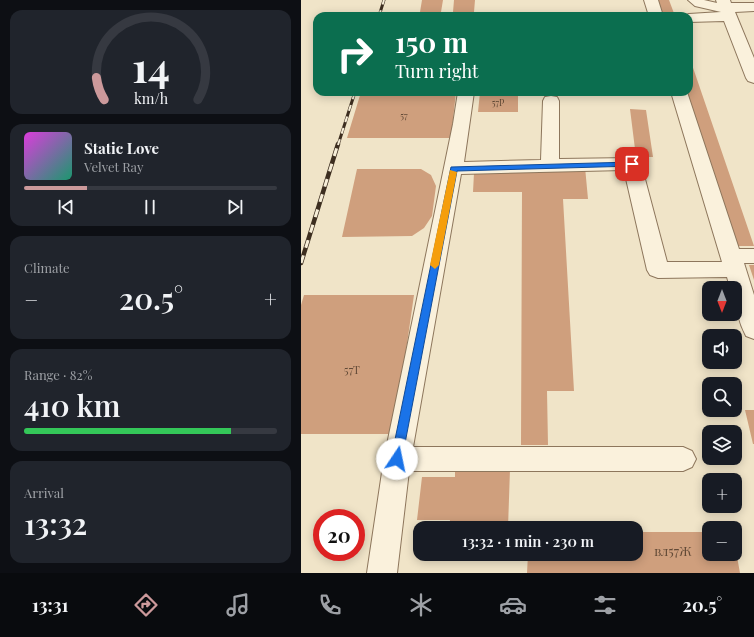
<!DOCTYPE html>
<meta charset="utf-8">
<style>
:root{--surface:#171b24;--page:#20242c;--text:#f1f3f6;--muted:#9ea1a6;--line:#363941;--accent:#cc999b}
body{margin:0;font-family:"Playfair Display",serif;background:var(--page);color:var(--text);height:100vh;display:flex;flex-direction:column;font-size:15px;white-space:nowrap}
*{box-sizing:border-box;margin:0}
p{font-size:13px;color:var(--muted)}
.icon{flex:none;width:22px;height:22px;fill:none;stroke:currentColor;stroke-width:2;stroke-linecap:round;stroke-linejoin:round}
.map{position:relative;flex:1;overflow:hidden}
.panel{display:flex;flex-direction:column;gap:10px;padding:10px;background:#0d0f14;width:301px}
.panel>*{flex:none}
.top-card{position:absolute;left:12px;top:12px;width:380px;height:84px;border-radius:12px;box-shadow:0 2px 10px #0003;background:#0b6e4f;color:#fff;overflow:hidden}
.needle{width:26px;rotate:180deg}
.fabs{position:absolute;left:401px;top:281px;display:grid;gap:8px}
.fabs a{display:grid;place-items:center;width:40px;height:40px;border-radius:8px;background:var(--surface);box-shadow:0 2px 10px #0003;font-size:20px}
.speed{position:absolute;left:12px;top:509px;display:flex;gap:8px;font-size:20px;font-weight:700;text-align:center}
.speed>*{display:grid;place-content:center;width:52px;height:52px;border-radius:50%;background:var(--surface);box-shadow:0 2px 10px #0003;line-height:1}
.speed .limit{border:6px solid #d22;background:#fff;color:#111}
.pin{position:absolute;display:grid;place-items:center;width:34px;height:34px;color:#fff;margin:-17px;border-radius:8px;box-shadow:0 2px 6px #0006}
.me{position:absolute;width:44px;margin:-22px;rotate:11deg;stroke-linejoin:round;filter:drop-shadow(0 0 3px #0008)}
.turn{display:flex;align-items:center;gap:14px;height:84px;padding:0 16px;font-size:18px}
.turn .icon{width:52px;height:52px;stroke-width:2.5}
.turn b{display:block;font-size:28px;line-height:34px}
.big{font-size:30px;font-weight:600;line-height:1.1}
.panel .tile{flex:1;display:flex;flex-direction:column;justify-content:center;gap:6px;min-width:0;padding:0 14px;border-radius:12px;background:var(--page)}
.panel .dial{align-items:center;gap:0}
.dial svg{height:104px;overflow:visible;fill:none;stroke:var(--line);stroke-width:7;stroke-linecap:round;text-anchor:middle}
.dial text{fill:var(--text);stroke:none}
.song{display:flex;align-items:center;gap:12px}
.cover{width:48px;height:48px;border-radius:6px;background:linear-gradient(135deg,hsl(300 70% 55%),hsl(160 70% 35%))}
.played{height:4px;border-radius:2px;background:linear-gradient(90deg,var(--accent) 25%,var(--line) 25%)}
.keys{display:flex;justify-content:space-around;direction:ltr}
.heat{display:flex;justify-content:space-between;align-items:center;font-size:22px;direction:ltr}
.charge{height:6px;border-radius:3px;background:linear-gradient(90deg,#34c759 82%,var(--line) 0)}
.trip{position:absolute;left:112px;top:521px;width:230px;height:40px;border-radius:12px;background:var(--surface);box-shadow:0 2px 10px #0003;font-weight:600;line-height:40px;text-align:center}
.dock{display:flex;height:64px;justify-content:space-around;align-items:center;background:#090b0e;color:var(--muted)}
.dock .icon{width:28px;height:28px}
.dock .current{color:var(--accent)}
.dock b{font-size:18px;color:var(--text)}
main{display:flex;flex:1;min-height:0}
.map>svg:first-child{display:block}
.building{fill:#cf9f7d}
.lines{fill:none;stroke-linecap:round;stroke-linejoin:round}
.minor-casing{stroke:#8d765c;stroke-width:2}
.minor{fill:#faf1dc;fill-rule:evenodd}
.rail-far1-casing{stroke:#3d2e20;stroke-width:3}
.rail-casing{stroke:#3d2e20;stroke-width:4.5}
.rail-far1{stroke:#f7eed8;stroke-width:2;stroke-dasharray:6;stroke-linecap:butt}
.rail{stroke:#f7eed8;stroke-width:3;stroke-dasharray:8;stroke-linecap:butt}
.route{fill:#1a73e8;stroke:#114b97}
.slow{fill:#f59e0b}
.labels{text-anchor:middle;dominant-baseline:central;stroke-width:3;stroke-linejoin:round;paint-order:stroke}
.far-number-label{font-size:9px;fill:#624a37}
.number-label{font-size:11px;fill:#624a37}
.near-number-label{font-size:13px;fill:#624a37}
</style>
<main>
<section class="panel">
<div class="tile dial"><svg viewBox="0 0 100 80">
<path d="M14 69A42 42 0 1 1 86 69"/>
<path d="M14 69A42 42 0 0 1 8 52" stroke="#cc999b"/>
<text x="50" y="56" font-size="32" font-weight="700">14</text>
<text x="50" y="72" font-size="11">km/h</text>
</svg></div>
<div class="tile">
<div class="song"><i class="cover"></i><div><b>Static Love</b><p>Velvet Ray</p></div></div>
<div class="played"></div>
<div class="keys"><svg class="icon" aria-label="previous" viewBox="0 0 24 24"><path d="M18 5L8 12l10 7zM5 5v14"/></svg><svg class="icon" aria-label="pause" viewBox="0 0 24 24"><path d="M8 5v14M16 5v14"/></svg><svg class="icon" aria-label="next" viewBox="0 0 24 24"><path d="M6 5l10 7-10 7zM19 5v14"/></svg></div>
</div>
<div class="tile"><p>Climate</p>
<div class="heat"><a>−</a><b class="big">20.5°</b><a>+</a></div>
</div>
<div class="tile"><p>Range · 82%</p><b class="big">410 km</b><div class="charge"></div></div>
<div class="tile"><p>Arrival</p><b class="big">13:32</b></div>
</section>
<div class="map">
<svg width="453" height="573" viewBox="0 0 453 573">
<rect width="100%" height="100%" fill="#f0e4c8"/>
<!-- building -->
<path class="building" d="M121,0H142L140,12H119Z
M153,0H174L173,12H152Z
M355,0H368L374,16H360Z
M388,57V56L453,246H435L386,92H388Z
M60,92H155L150,138H46Z
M179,92H217V112H177Z
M296,92H335V96H297Z
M329,109L345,110L352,157H335Z
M230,167H284L287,199H262L273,391H246L247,445H220L221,192H172L173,173H230Z
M56,169H120L130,175L135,186L131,216L123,228L111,236L41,237Z
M448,265H453V280Z
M3,295H113L93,434H0V305Z
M444,410H453V444H452Z
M154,469H209L207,528H148L149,520H116L121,477H154Z
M335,532H408V554H434L435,551L439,573H226L227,554H335Z"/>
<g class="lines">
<defs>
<path id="minor" d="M343,0H357L362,16H348Z
M387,0H403L416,3L415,0H429L430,3H453V11L434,12L453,58V83L447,81L445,78L423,21L388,22V16H382L388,14L420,12L394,6Z
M157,92H173L163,162L240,160L242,101L244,97L250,96L256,97L258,101V159L331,158L338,160L340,164L366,262H421L370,92H386L438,249H453V263H443L453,295V339L445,336C437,321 434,305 434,288H429L426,277L357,278L349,275L346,270L323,170L160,174L112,447H382L391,451L395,459L391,467L382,471H108L96,573H66L83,459L152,124Z"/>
</defs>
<!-- minor casing -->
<use href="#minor" class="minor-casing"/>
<!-- minor -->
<use href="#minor" class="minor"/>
<defs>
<path id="rail-far1" d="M78,16L83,0
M37,145L54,92"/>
<path id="rail" d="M0,263L37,144"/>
</defs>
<!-- rail-far1 casing -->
<use href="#rail-far1" class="rail-far1-casing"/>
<!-- rail casing -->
<use href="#rail" class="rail-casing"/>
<!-- rail-far1 -->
<use href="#rail-far1" class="rail-far1"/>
<!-- rail -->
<use href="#rail" class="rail"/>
</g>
<!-- route -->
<path class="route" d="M331,162L335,164L334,166L156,171L101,459L100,463L96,464L92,463L90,459L150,167Z"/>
<!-- slow -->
<path class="slow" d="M149,170L156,172L138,265L134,269L129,265Z"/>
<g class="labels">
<!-- far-number labels -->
<g class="far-number-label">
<text x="197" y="102">57Р</text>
<text x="103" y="115">57</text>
</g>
<!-- number labels -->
<g class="number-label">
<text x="51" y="369">57Т</text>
</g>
<!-- near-number labels -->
<g class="near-number-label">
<text x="372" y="550">вл57Ж</text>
</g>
</g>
</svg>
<div class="fabs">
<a><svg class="needle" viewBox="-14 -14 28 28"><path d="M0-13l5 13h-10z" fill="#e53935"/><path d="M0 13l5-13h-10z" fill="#9ea1a6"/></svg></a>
<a><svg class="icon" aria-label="sound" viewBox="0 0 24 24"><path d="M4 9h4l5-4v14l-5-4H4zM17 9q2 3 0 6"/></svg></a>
<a><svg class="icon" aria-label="search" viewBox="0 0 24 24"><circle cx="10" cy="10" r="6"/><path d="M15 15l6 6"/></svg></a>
<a><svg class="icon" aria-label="layers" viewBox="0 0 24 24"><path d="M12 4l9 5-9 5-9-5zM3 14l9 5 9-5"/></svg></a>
<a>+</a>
<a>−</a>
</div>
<div class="speed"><div class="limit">20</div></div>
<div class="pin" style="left:331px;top:164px;background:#d93025"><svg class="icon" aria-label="arrive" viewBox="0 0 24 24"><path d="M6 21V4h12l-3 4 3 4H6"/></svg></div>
<svg class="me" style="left:96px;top:459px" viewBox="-20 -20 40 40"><circle r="19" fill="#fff"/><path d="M0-13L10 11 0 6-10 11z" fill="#1a73e8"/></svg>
<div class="trip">13:32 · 1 min · 230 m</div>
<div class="top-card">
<div class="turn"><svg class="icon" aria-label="right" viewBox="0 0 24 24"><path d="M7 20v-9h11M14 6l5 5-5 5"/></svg><div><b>150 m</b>Turn right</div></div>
</div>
</div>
</main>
<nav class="dock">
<b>13:31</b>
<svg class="icon current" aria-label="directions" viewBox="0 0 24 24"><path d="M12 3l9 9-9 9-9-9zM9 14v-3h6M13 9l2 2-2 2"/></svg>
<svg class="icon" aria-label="music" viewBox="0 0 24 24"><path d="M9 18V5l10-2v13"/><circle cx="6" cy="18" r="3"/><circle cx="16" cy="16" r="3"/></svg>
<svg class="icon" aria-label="phone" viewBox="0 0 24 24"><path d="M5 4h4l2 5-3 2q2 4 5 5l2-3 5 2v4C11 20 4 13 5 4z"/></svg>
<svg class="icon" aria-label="climate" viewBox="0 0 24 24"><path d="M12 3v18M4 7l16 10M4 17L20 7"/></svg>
<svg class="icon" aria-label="car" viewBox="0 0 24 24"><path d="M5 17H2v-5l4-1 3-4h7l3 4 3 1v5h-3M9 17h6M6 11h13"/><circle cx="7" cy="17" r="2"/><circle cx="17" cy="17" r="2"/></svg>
<svg class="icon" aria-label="filters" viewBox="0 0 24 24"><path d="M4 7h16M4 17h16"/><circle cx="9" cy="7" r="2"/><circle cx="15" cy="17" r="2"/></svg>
<b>20.5°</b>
</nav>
